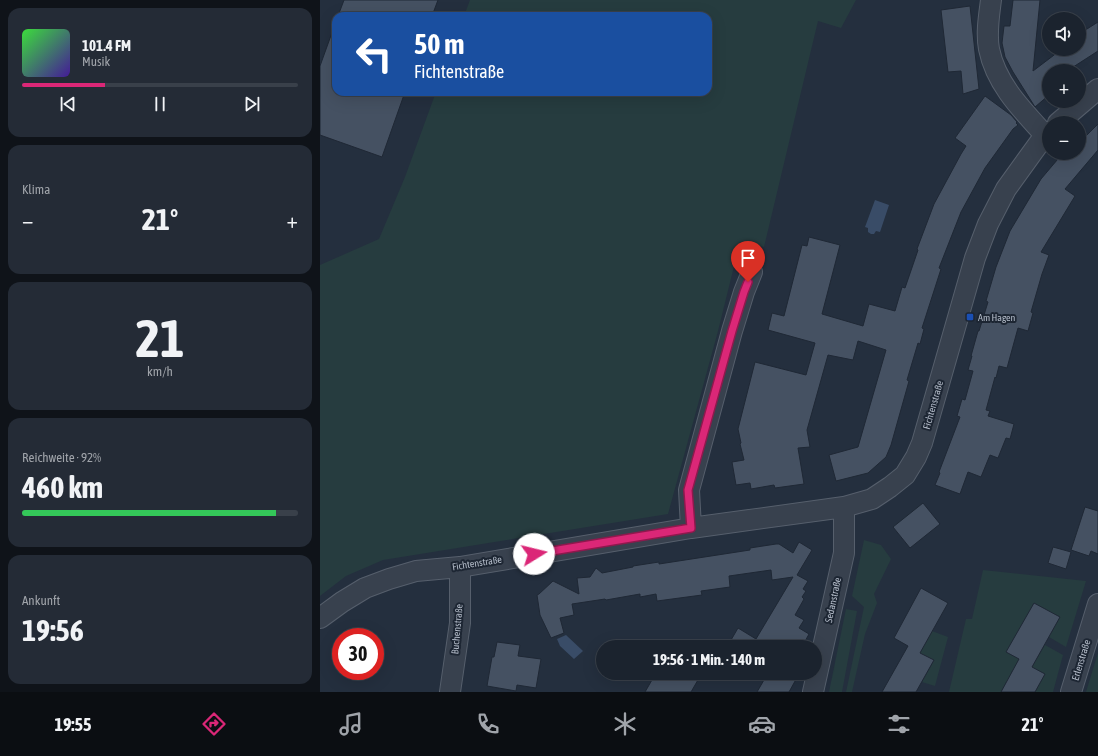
<!DOCTYPE html>
<html lang="de">
<meta charset="utf-8">
<style>
:root{--surface:#1b232e;--page:#242b36;--text:#f1f3f6;--muted:#a0a4aa;--line:#39404a;--accent:#db2777}
body{margin:0;font-family:"Asap Condensed",sans-serif;background:var(--page);color:var(--text);height:100vh;display:flex;flex-direction:column;font-size:15px;white-space:nowrap}
*{box-sizing:border-box;margin:0}
p{font-size:13px;color:var(--muted)}
.icon{flex:none;width:22px;height:22px;fill:none;stroke:currentColor;stroke-width:2;stroke-linecap:round;stroke-linejoin:round}
.map{position:relative;flex:1;overflow:hidden}
.side{display:flex;flex-direction:column;gap:8px;padding:8px;background:#0f1319;width:320px}
.side>*{flex:none}
.hud{position:absolute;left:12px;top:12px;width:380px;height:84px;border-radius:12px;box-shadow:0 4px 16px #0002,0 0 0 1px var(--line);background:#1a4fa0;color:#fff;overflow:hidden}
.fabs{position:absolute;left:722px;top:12px;display:grid;gap:8px}
.fabs a{display:grid;place-items:center;width:44px;height:44px;border-radius:50%;background:var(--surface);box-shadow:0 4px 16px #0002,0 0 0 1px var(--line);font-size:20px}
.speed{position:absolute;left:12px;top:628px;display:flex;gap:8px;font-size:20px;font-weight:700;text-align:center}
.speed>*{display:grid;place-content:center;width:52px;height:52px;border-radius:50%;background:var(--surface);box-shadow:0 4px 16px #0002,0 0 0 1px var(--line);line-height:1}
.speed .limit{border:6px solid #d22;background:#fff;color:#111}
.pin{position:absolute;display:grid;place-items:center;width:34px;height:34px;color:#fff;margin:-41px -17px;border-radius:50% 50% 50% 0;rotate:-45deg;box-shadow:0 0 4px #0007}
.pin .icon{rotate:45deg}
.me{position:absolute;width:44px;margin:-22px;rotate:81deg;stroke-linejoin:round;filter:drop-shadow(0 0 3px #0008)}
.turn{display:flex;align-items:center;gap:14px;height:84px;padding:0 16px;font-size:18px}
.turn .icon{width:52px;height:52px;stroke-width:2.5}
.turn b{display:block;font-size:28px;line-height:34px}
.big{font-size:30px;font-weight:700;line-height:1.1}
.side .tile{flex:1;display:flex;flex-direction:column;justify-content:center;gap:6px;min-width:0;padding:0 14px;border-radius:12px;background:var(--page)}
.side .dial{align-items:center;gap:0}
.dial b{font-size:52px;line-height:1}
.song{display:flex;align-items:center;gap:12px}
.cover{width:48px;height:48px;border-radius:6px;background:linear-gradient(135deg,hsl(120 70% 55%),hsl(260 70% 35%))}
.played{height:4px;border-radius:2px;background:linear-gradient(90deg,var(--accent) 30%,var(--line) 30%)}
.keys{display:flex;justify-content:space-around;direction:ltr}
.heat{display:flex;justify-content:space-between;align-items:center;font-size:22px;direction:ltr}
.charge{height:6px;border-radius:3px;background:linear-gradient(90deg,#34c759 92%,var(--line) 0)}
.trip{position:absolute;left:276px;top:640px;width:226px;height:40px;border-radius:20px;background:var(--surface);box-shadow:0 4px 16px #0002,0 0 0 1px var(--line);font-weight:700;line-height:40px;text-align:center}
.menu{display:flex;height:64px;justify-content:space-around;align-items:center;background:#0b0e12;color:var(--muted)}
.menu .icon{width:28px;height:28px}
.menu .on{color:var(--accent)}
.menu b{font-size:18px;color:var(--text)}
main{display:flex;flex:1;min-height:0}
.map>svg:first-child{display:block}
.green{fill:#263c3f}
.water{fill:#394c67}
.building{fill:#455162;stroke:#1f2835}
.lines{fill:none;stroke-linecap:round;stroke-linejoin:round}
.minor-casing{stroke:#565f6c;stroke-width:22}
.minor{stroke:#38414e;stroke-width:20}
.route-casing{stroke:#8e194d;stroke-width:10}
.route{stroke:#db2777;stroke-width:7}
.transit-dot{fill:#1a4fb4;stroke:#1d2633;stroke-width:1.5}
.labels{text-anchor:middle;dominant-baseline:central;stroke-width:4;stroke-linejoin:round;paint-order:stroke}
.poi-label{font-size:10px;fill:#b4bcc9;stroke:#1d2633;text-anchor:start}
.street-label{font-size:10px;fill:#b4bcc9;stroke:#1d2633}
</style>
<main>
<section class="side">
<div class="tile">
<div class="song"><i class="cover"></i><div><b>101.4 FM</b><p>Musik</p></div></div>
<div class="played"></div>
<div class="keys"><svg class="icon" aria-label="previous" viewBox="0 0 24 24"><path d="M18 5L8 12l10 7zM5 5v14"/></svg><svg class="icon" aria-label="pause" viewBox="0 0 24 24"><path d="M8 5v14M16 5v14"/></svg><svg class="icon" aria-label="next" viewBox="0 0 24 24"><path d="M6 5l10 7-10 7zM19 5v14"/></svg></div>
</div>
<div class="tile"><p>Klima</p>
<div class="heat"><a>−</a><b class="big">21°</b><a>+</a></div>
</div>
<div class="tile dial"><b>21</b><p>km/h</p></div>
<div class="tile"><p>Reichweite · 92%</p><b class="big">460 km</b><div class="charge"></div></div>
<div class="tile"><p>Ankunft</p><b class="big">19:56</b></div>
</section>
<div class="map">
<svg width="778" height="692" viewBox="0 0 778 692">
<rect width="100%" height="100%" fill="#242f3e"/>
<!-- green -->
<path class="green" d="M150,0H536L521,28L498,21L444,247L420,242L398,331L348,514L63,560L26,576L0,596V265L59,239L85,177L116,92H388V16H144Z
M544,540L561,545L571,559L554,594L557,603L545,634L532,692H526L544,607L532,596Z
M663,570L766,581L746,647L729,637L740,617L714,603L687,652L699,659L681,692H629L646,619H652Z
M526,609L537,611L522,692H509Z
M612,631L628,637L615,686L602,682L614,660L600,653Z
M725,645L743,655L733,692H715L725,674L712,667Z
M778,653V692H766Z"/>
<!-- water -->
<path class="water" d="M555,200L569,205L560,232L556,231L554,234H551L548,232V228L545,227Z
M246,635L263,651L254,659L240,646L237,639Z"/>
<!-- building -->
<path class="building" d="M24,0H118L112,16H18Z
M693,0H720L713,71L742,49H759V37L760,36L759,34L778,22V51L747,71H729V95L715,107L693,72L685,57L682,43L684,26H690Z
M650,6L659,89L643,94L641,71L628,72L621,10Z
M14,27H16V92H85L62,157L0,135V66Z
M665,96L691,115L697,122L696,123L698,125L693,129L665,168L641,212L619,268L621,269L602,328L604,329L600,344L598,343L587,380L589,381L571,445L566,457L548,473L516,481L509,455L538,447L566,350L538,341L533,360L508,355L487,430L490,447L478,448L484,484L455,488L454,485L431,489L430,483L416,485L412,462L424,460L420,444L421,443L418,429L435,362L486,375L495,343L448,330L452,313L464,316L482,245L487,246L489,237L520,245L502,314L543,326L549,304L575,311L582,287L585,288L598,250L597,249L614,204L641,154L646,146L635,138Z
M778,124V150L745,189L755,196L721,252L729,255L722,274L711,312L713,313L708,331L698,328L687,368L679,366L676,378L675,377L666,410L670,411L668,416L694,424L690,439L686,438L678,458L670,455L661,477L648,472L640,494L615,485L620,473L619,472L640,417L637,416L642,399L645,400L653,371L648,370L652,356H651L658,331H659L668,302L666,301L676,267L690,231L721,179L743,153H759V143Z
M603,503L620,524L590,548L573,527Z
M765,507L778,511V554L771,551L769,556L751,550Z
M479,542L492,550L477,575L488,581L483,589L486,591L482,597L484,599L475,615L484,620L479,628L489,634L482,647H407L418,628L436,639L473,577L452,580L451,570L409,576L410,587L381,591L382,595L337,601L336,594L320,597V594L286,600L285,599L252,604L254,615L240,618L244,633L231,638L220,615L217,595L219,594L233,581L259,594L257,578L270,577L276,568L282,573L313,567V566L339,562V564L430,550V548L456,544H459L473,553Z
M733,547L751,552L746,569L728,563Z
M601,588L628,603L600,653L614,660L596,692H562L588,646L574,638Z
M714,603L740,617L712,667L725,674L715,692H681L699,659L686,652Z
M177,642L200,645L198,656L221,659L216,688L197,685L196,691L167,686L172,657H174Z
M336,673H382L371,692H325Z
M448,673H477L479,674L469,692H437Z"/>
<g class="lines">
<defs>
<path id="minor" d="M671,0C669,16 666,33 669,49C676,84 702,110 725,135
M738,123L778,89
M371,528L369,490L412,331L424,292L432,272
M0,618L22,602L45,588L69,579L96,571L140,567L371,528L524,507L552,499L570,487L585,475L596,457L602,443L655,258L668,224L686,189L725,135L729,132
M130,692L140,623V567
M493,692L524,553V507
M751,692L778,604"/>
</defs>
<!-- minor casing -->
<use href="#minor" class="minor-casing"/>
<!-- minor -->
<use href="#minor" class="minor"/>
</g>
<g class="lines">
<defs>
<path id="route" d="M214,554L371,528L368,490L412,331L424,292L428,282"/>
</defs>
<!-- route casing -->
<use href="#route" class="route-casing"/>
<!-- route -->
<use href="#route" class="route"/>
</g>
<!-- markers -->
<rect class="transit-dot" x="646" y="313" width="8" height="8" rx="2"/>
<g class="labels">
<!-- poi labels -->
<g class="poi-label">
<text x="658" y="317">Am Hagen</text>
</g>
<!-- street labels -->
<g class="street-label">
<text transform="translate(613 405) rotate(-74)">Fichtenstraße</text>
<text transform="translate(157 563) rotate(-9)">Fichtenstraße</text>
<text transform="translate(513 600) rotate(-78)">Sedanstraße</text>
<text transform="translate(137 629) rotate(-85)">Buchenstraße</text>
<text transform="translate(761 660) rotate(-73)">Erlenstraße</text>
</g>
</g>
</svg>
<div class="fabs">
<a><svg class="icon" aria-label="sound" viewBox="0 0 24 24"><path d="M4 9h4l5-4v14l-5-4H4zM17 9q2 3 0 6"/></svg></a>
<a>+</a>
<a>−</a>
</div>
<div class="speed"><div class="limit">30</div></div>
<div class="pin" style="left:428px;top:282px;background:#d93025"><svg class="icon" aria-label="arrive" viewBox="0 0 24 24"><path d="M6 21V4h12l-3 4 3 4H6"/></svg></div>
<svg class="me" style="left:214px;top:554px" viewBox="-20 -20 40 40"><circle r="19" fill="#fff"/><path d="M0-13L10 11 0 6-10 11z" fill="#db2777"/></svg>
<div class="trip">19:56 · 1 Min. · 140 m</div>
<div class="hud">
<div class="turn"><svg class="icon" aria-label="left" viewBox="0 0 24 24"><path d="M17 20v-9H6M10 6l-5 5 5 5"/></svg><div><b>50 m</b>Fichtenstraße</div></div>
</div>
</div>
</main>
<nav class="menu">
<b>19:55</b>
<svg class="icon on" aria-label="directions" viewBox="0 0 24 24"><path d="M12 3l9 9-9 9-9-9zM9 14v-3h6M13 9l2 2-2 2"/></svg>
<svg class="icon" aria-label="music" viewBox="0 0 24 24"><path d="M9 18V5l10-2v13"/><circle cx="6" cy="18" r="3"/><circle cx="16" cy="16" r="3"/></svg>
<svg class="icon" aria-label="phone" viewBox="0 0 24 24"><path d="M5 4h4l2 5-3 2q2 4 5 5l2-3 5 2v4C11 20 4 13 5 4z"/></svg>
<svg class="icon" aria-label="climate" viewBox="0 0 24 24"><path d="M12 3v18M4 7l16 10M4 17L20 7"/></svg>
<svg class="icon" aria-label="car" viewBox="0 0 24 24"><path d="M5 17H2v-5l4-1 3-4h7l3 4 3 1v5h-3M9 17h6M6 11h13"/><circle cx="7" cy="17" r="2"/><circle cx="17" cy="17" r="2"/></svg>
<svg class="icon" aria-label="filters" viewBox="0 0 24 24"><path d="M4 7h16M4 17h16"/><circle cx="9" cy="7" r="2"/><circle cx="15" cy="17" r="2"/></svg>
<b>21°</b>
</nav>
